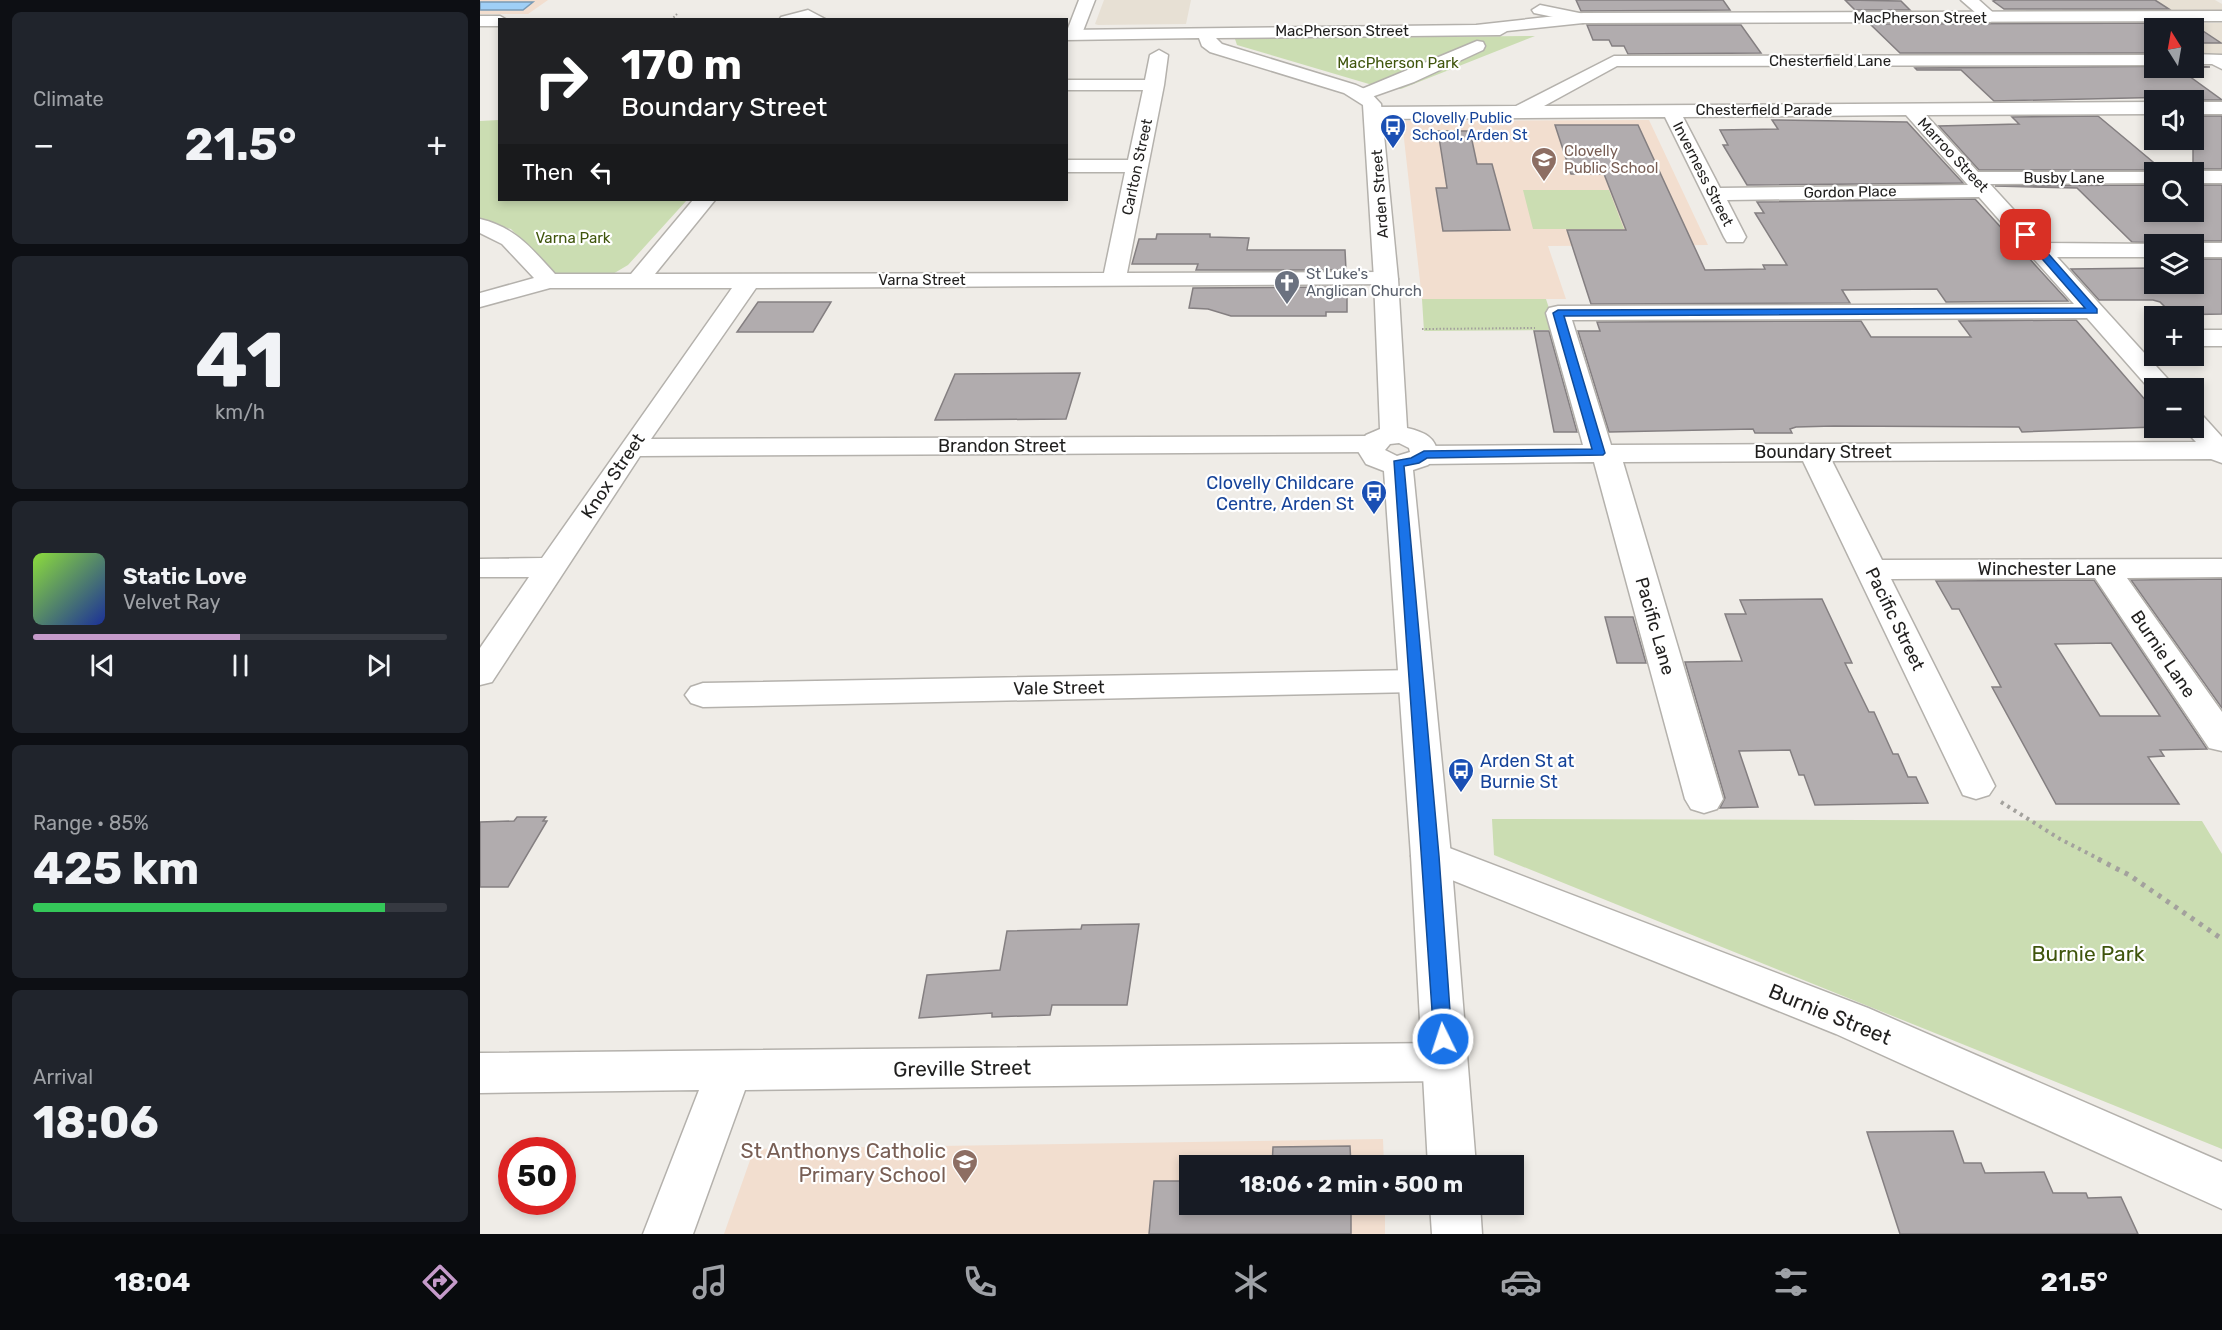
<!DOCTYPE html>
<meta charset="utf-8">
<style>
:root{--surface:#171b24;--page:#20242c;--text:#f1f3f6;--muted:#9ea1a6;--line:#363941;--accent:#c59aca}
body{margin:0;font-family:Rubik,sans-serif;background:var(--page);color:var(--text);height:100vh;display:flex;flex-direction:column;font-size:22px;white-space:nowrap}
*{box-sizing:border-box;margin:0}
p{font-size:20px;color:var(--muted)}
.icon{flex:none;width:33px;height:33px;fill:none;stroke:currentColor;stroke-width:2;stroke-linecap:round;stroke-linejoin:round}
.map{position:relative;flex:1;overflow:hidden}
.sheet{display:flex;flex-direction:column;gap:12px;padding:12px;background:#0d0f14;width:480px}
.sheet>*{flex:none}
.top-card{position:absolute;left:18px;top:18px;width:570px;height:183px;border-radius:0px;box-shadow:0 3px 9px #0003;background:#202124;color:#fff;overflow:hidden}
.needle{width:39px;rotate:349deg}
.controls{position:absolute;left:1664px;top:18px;display:grid;gap:12px}
.controls a{display:grid;place-items:center;width:60px;height:60px;border-radius:0px;background:var(--surface);box-shadow:0 3px 9px #0003;font-size:30px}
.speed{position:absolute;left:18px;top:1137px;display:flex;gap:12px;font-size:30px;font-weight:700;text-align:center}
.speed>*{display:grid;place-content:center;width:78px;height:78px;border-radius:50%;background:var(--surface);box-shadow:0 3px 9px #0003;line-height:1}
.speed .limit{border:9px solid #d22;background:#fff;color:#111}
.pin{position:absolute;display:grid;place-items:center;width:51px;height:51px;color:#fff;margin:-26px;border-radius:12px;box-shadow:0 3px 9px #0006}
.me{position:absolute;width:66px;margin:-33px;rotate:356deg;stroke-linejoin:round;filter:drop-shadow(0 0 4px #0008)}
.turn{display:flex;align-items:center;gap:21px;height:126px;padding:0 24px;font-size:27px}
.turn .icon{width:78px;height:78px;stroke-width:2.5}
.turn b{display:block;font-size:42px;line-height:51px}
.then{display:flex;align-items:center;height:57px;padding:0 24px;background:#0003;gap:12px;font-size:22px}
.big{font-size:45px;font-weight:700;line-height:1.1}
.sheet .card{flex:1;display:flex;flex-direction:column;justify-content:center;gap:9px;min-width:0;padding:0 21px;border-radius:9px;background:var(--page)}
.sheet .dial{align-items:center;gap:0}
.dial b{font-size:78px;line-height:1}
.song{display:flex;align-items:center;gap:18px}
.cover{width:72px;height:72px;border-radius:9px;background:linear-gradient(135deg,hsl(90 70% 55%),hsl(230 70% 35%))}
.played{height:6px;border-radius:3px;background:linear-gradient(90deg,var(--accent) 50%,var(--line) 50%)}
.keys{display:flex;justify-content:space-around;direction:ltr}
.heat{display:flex;justify-content:space-between;align-items:center;font-size:33px;direction:ltr}
.charge{height:9px;border-radius:4px;background:linear-gradient(90deg,#34c759 85%,var(--line) 0)}
.trip{position:absolute;left:699px;top:1155px;width:345px;height:60px;border-radius:0px;background:var(--surface);box-shadow:0 3px 9px #0003;font-weight:700;line-height:60px;text-align:center}
.tabs{display:flex;height:96px;justify-content:space-around;align-items:center;background:#090b0e;color:var(--muted)}
.tabs .icon{width:42px;height:42px}
.tabs .on{color:var(--accent)}
.tabs b{font-size:27px;color:var(--text)}
main{display:flex;flex:1;min-height:0}
.map>svg:first-child{display:block}
.built{fill:#e7e0d4}
.education{fill:#f2decf}
.green{fill:#cbddb2}
.water{fill:#9fcff6;stroke:#799ab5;stroke-width:1.5}
.building{fill:#b1acae;stroke:#847f81;stroke-width:1.5;fill-rule:evenodd}
.lines{fill:none;stroke-linecap:round;stroke-linejoin:round}
.minor-casing{stroke:#b4b1ac;stroke-width:3}
.major-casing{stroke:#b4b1ac;stroke-width:3}
.path-far2{stroke:#a3a19d;stroke-width:2;stroke-dasharray:1.5 2;stroke-linecap:butt}
.path-far1{stroke:#a3a19d;stroke-width:4;stroke-dasharray:3 4.5;stroke-linecap:butt}
.path{stroke:#a3a19d;stroke-width:5;stroke-dasharray:4 6;stroke-linecap:butt}
.minor{fill:#fff;fill-rule:evenodd}
.major{fill:#fff;fill-rule:evenodd}
.route{fill:#1a73e8;stroke:#114b97;stroke-width:1.5}
.labels{text-anchor:middle;dominant-baseline:central;stroke-width:4.5;stroke-linejoin:round;paint-order:stroke}
.far-street-label{font-size:15px;fill:#201f1e;stroke:#fff}
.far-park-label{font-size:15px;fill:#3f550c;stroke:#fff}
.far-transit-label{font-size:15px;fill:#164399;stroke:#fff;text-anchor:start}
.far-education-label{font-size:15px;fill:#785e54;stroke:#fff;text-anchor:start}
.far-worship-label{font-size:15px;fill:#5b616d;stroke:#fff;text-anchor:start}
.street-label{font-size:18px;fill:#201f1e;stroke:#fff}
.transit-label{font-size:18px;fill:#164399;stroke:#fff;text-anchor:end}
.near-park-label{font-size:21px;fill:#3f550c;stroke:#fff}
.near-street-label{font-size:21px;fill:#201f1e;stroke:#fff}
.near-education-label{font-size:21px;fill:#785e54;stroke:#fff;text-anchor:end}
</style>
<main>
<section class="sheet">
<div class="card"><p>Climate</p>
<div class="heat"><a>−</a><b class="big">21.5°</b><a>+</a></div>
</div>
<div class="card dial"><b>41</b><p>km/h</p></div>
<div class="card">
<div class="song"><i class="cover"></i><div><b>Static Love</b><p>Velvet Ray</p></div></div>
<div class="played"></div>
<div class="keys"><svg class="icon" aria-label="previous" viewBox="0 0 24 24"><path d="M18 5L8 12l10 7zM5 5v14"/></svg><svg class="icon" aria-label="pause" viewBox="0 0 24 24"><path d="M8 5v14M16 5v14"/></svg><svg class="icon" aria-label="next" viewBox="0 0 24 24"><path d="M6 5l10 7-10 7zM19 5v14"/></svg></div>
</div>
<div class="card"><p>Range · 85%</p><b class="big">425 km</b><div class="charge"></div></div>
<div class="card"><p>Arrival</p><b class="big">18:06</b></div>
</section>
<div class="map">
<svg width="1742" height="1234" viewBox="0 0 1742 1234">
<rect width="100%" height="100%" fill="#efece7"/>
<!-- built -->
<path class="built" d="M624,0H711L706,24L618,25L615,24Z
M1569,0H1735L1742,4V11H1584Z
M1742,23V59L1713,57V28H1674V57H1612L1570,24Z"/>
<!-- education -->
<path class="education" d="M0,0H68L48,14H0Z
M1169,120L1228,245L1068,246L1086,299H942L922,121Z
M903,1139L904,1165L710,1166V1204L905,1205V1234H244L274,1149Z"/>
<!-- green -->
<path class="green" d="M1055,36L921,89L889,84L757,45L755,39Z
M19,120L20,200H207L148,265L131,275H79L73,273L31,229L0,220V121Z
M1043,190H1129L1144,229H1053Z
M942,299H1066L1076,330L944,331Z
M1012,819L1722,821L1742,854V1149L1014,855Z"/>
<!-- water -->
<path class="water" d="M0,2H53L43,10H0Z"/>
<!-- building -->
<path class="building" d="M1096,0H1243L1250,10L1101,11Z
M1365,0L1421,1L1430,10H1375Z
M1516,0H1675L1689,9H1524L1513,1Z
M1711,23L1741,43H1713V28H1674V53H1420L1390,24Z
M1107,25H1261L1281,53L1148,54L1144,46H1132L1129,40H1113Z
M1713,66L1730,67L1698,68L1742,100H1699L1694,97L1514,101L1481,70H1437L1435,68Z
M1618,116L1685,172L1674,170H1499L1459,126L1539,124L1532,117Z
M1713,116H1742V169H1713Z
M1292,120L1427,122L1483,183L1267,185L1243,145H1248L1240,130L1298,129Z
M1075,125H1158L1225,270L1285,269L1283,265H1307L1275,213H1284L1277,202L1495,199L1588,301L1466,302L1457,289L1362,290L1370,303L1111,304L1087,230H1146L1124,174H1091Z
M958,131H990L997,164H1012L1030,230L963,231L956,188H967Z
M1674,185V212H1713V185H1742V241H1713L1706,244L1652,242L1597,188L1515,186Z
M677,234H730V237L769,238L767,250H865L866,270H716L718,264H652L659,239H676Z
M1713,259H1742V314L1693,315L1680,302L1673,300H1619L1591,269L1674,268V284H1713Z
M867,287V312H846V316H751L728,309L709,308L713,288Z
M278,302H351L333,332H257Z
M1596,320L1674,410V427L1542,432L1539,427L1354,426L1316,427L1310,429L1312,433H1275L1273,429L1129,432L1098,331H1120L1117,322L1381,321L1391,337H1491L1479,321Z
M1054,331H1069L1097,432H1074Z
M600,373L586,419L455,420L475,374Z
M1742,579V708L1651,580Z
M1614,580L1727,749L1680,750L1684,756L1668,757L1699,804H1576L1512,687H1521L1479,609H1472L1456,581ZM1631,643L1668,698L1680,716H1620L1575,644Z
M1342,599L1372,663H1365L1389,712H1394L1413,754H1418L1428,777H1436L1448,803L1335,805L1324,775H1319L1310,750L1259,751L1278,807L1240,808L1245,798L1205,662L1262,661L1245,614H1266L1260,600Z
M1125,617H1153L1166,663H1137Z
M37,817H66L63,821H67L28,887H0V822L34,821Z
M659,924L647,1005H572L570,1015L512,1017V1013L439,1018L447,975L520,970L527,931L601,929L602,925Z
M1473,1131L1484,1163H1501L1505,1173L1564,1172L1573,1193H1606L1608,1198L1641,1197L1658,1234H1420L1387,1132Z
M870,1146L871,1166H792L793,1147Z
M674,1181H710V1204H871V1234H669Z"/>
<g class="lines">
<defs>
<path id="minor" d="M599,0H615L603,31L595,36L587,31Z
M1481,0H1499L1518,17L1510,22L1504,20Z
M1060,5L1109,15L1111,18L1103,23L1054,13L1052,10Z
M997,41L1003,42L1005,46L1003,50L934,82L883,100L874,95L877,91Z
M679,50L688,55L684,85L647,273L906,272L914,274L918,279L914,284L276,288L171,439L892,436L902,438L906,444L902,450L892,452L160,456L12,682L0,685V648L49,577H0V559L62,558L252,288H70L0,307V293L54,278L22,244L0,233V219C35,227 52,249 75,274H151L213,200H235L175,274L624,273L645,172H586V160H648L663,90H586V80H665L670,55Z
M1713,54L1742,55V69L1732,64H1713Z
M1674,55V65L1137,66L1064,106L1674,102V114L1446,115L1498,172H1681H1674V183L1510,184L1564,243L1679,244H1674V257H1577L1696,388H1674V394L1607,318L1092,320L1131,445L1716,442L1703,428H1713V414L1723,416L1742,437V463L1731,459L1352,461L1402,560L1742,559V577L1647,578L1742,712V751L1729,748L1615,578L1411,579L1515,786L1509,795L1496,799L1483,795L1323,461L1143,462L1243,799L1237,809L1224,813L1211,809L1205,799L1114,462L944,464L934,461L930,455L934,449L944,446L1103,445L1066,313L1069,308L1078,306L1594,304L1499,197L1247,200L1266,237L1263,242H1247L1244,237L1185,117L894,119L885,113L894,107L1036,106L1134,56ZM1426,115L1488,185L1240,188L1203,117Z
M1713,102H1742V114H1713Z
M1713,171H1742V183H1713V172H1706Z
M1713,243H1742V257H1713V244H1708Z
M1713,330H1742V346H1713Z
M936,670L948,673L953,681L948,689L936,692L223,707L211,703L205,695L211,687L223,683Z
M951,841L1388,1008L1742,1162V1209L1356,1034L937,866L931,856L937,846Z
M964,1043L980,1048L987,1062L980,1076L964,1081L265,1090L213,1234H163L219,1090L0,1093V1053Z"/>
<path id="major" d="M328,10L347,20H299L301,17Z
M1742,11V21L1103,23L1027,31L1020,35L736,38L742,44L876,85L889,91L901,104L918,279L927,428C944,432 956,437 958,455L948,465L933,470L971,856L996,1166H948L931,856L904,471L886,464L876,448L886,435L900,429L894,279L883,105L864,93L730,52L722,46L719,38L586,40V30L996,25L1103,13ZM919,443L929,448L930,452L917,456L905,450L910,444Z
M0,16H20L27,20H20V26H0Z
M950,1204H1000L1002,1234H952Z"/>
</defs>
<!-- minor casing -->
<use href="#minor" class="minor-casing"/>
<!-- major casing -->
<use href="#major" class="major-casing"/>
<!-- path-far2 -->
<path class="path-far2" d="M191,20L197,14
M942,329L1055,328"/>
<!-- path-far1 -->
<path class="path-far1" d="M1521,802L1580,839L1621,860"/>
<!-- path -->
<path class="path" d="M1618,859L1649,875L1742,939"/>
<!-- minor -->
<use href="#minor" class="minor"/>
<!-- major -->
<use href="#major" class="major"/>
</g>
<!-- route -->
<path class="route" d="M1543,233H1550L1617,309V313L1084,316L1125,453L1123,455L947,458L939,463L924,466L959,856L972,1039L970,1044L963,1047L956,1044L954,1039L914,461L931,458L944,451L1112,449L1073,313L1078,310L1605,308L1543,237Z"/>
<!-- icons -->
<defs>
<symbol id="bus-pin" viewBox="-11 -11 22 30"><path d="M0 17L-7.5 6A9.5 9.5 0 1 1 7.5 6Z" fill="#1a4fb4" stroke="#fff"/><path d="M-5-6H5V4H4V6H2V4H-2V6H-4V4H-5ZM-3.5-4V0h7V-4ZM-3.5 1.2v1.5H-2V1.2ZM2 1.2v1.5H3.5V1.2Z" fill="#fff"/></symbol>
<symbol id="school-pin" viewBox="-11 -11 22 30"><path d="M0 17L-7.5 6A9.5 9.5 0 1 1 7.5 6Z" fill="#8d6e63" stroke="#fff"/><path d="M0-5L7-2L0 1L-7-2ZM-4 1L0 2.5L4 1V4Q0 6-4 4Z" fill="#fff"/></symbol>
<symbol id="church-pin" viewBox="-11 -11 22 30"><path d="M0 17L-7.5 6A9.5 9.5 0 1 1 7.5 6Z" fill="#6b7280" stroke="#fff"/><path d="M-1.2-6h2.4v3.5h3.3v2.4h-3.3V6h-2.4V-.1h-3.3v-2.4h3.3Z" fill="#fff"/></symbol>
</defs>
<g fill-rule="evenodd">
<use href="#bus-pin" x="898" y="112" width="30" height="40"/>
<use href="#school-pin" x="1049" y="145" width="30" height="40"/>
<use href="#church-pin" x="792" y="268" width="30" height="40"/>
<use href="#bus-pin" x="879" y="478" width="30" height="40"/>
<use href="#bus-pin" x="966" y="756" width="30" height="40"/>
<use href="#school-pin" x="470" y="1147" width="30" height="40"/>
</g>
<g class="labels">
<!-- far-street labels -->
<g class="far-street-label">
<text x="1440" y="18">MacPherson Street</text>
<text x="862" y="31">MacPherson Street</text>
<text x="1350" y="61">Chesterfield Lane</text>
<text x="1284" y="110">Chesterfield Parade</text>
<text transform="translate(1473 155) rotate(47)">Marroo Street</text>
<text transform="translate(657 167) rotate(-78)">Carlton Street</text>
<text transform="translate(1223 174) rotate(63)">Inverness Street</text>
<text x="1584" y="178">Busby Lane</text>
<text transform="translate(1370 192) rotate(-1)">Gordon Place</text>
<text transform="translate(900 194) rotate(-94)">Arden Street</text>
<text x="442" y="280">Varna Street</text>
</g>
<!-- far-park labels -->
<g class="far-park-label">
<text x="918" y="63">MacPherson Park</text>
<text x="93" y="238">Varna Park</text>
</g>
<!-- far-transit labels -->
<g class="far-transit-label">
<text x="932" y="118">Clovelly Public<tspan x="932" dy="17">School, Arden St</tspan></text>
</g>
<!-- far-education labels -->
<g class="far-education-label">
<text x="1084" y="151">Clovelly<tspan x="1084" dy="17">Public School</tspan></text>
</g>
<!-- far-worship labels -->
<g class="far-worship-label">
<text x="826" y="274">St Luke's<tspan x="826" dy="17">Anglican Church</tspan></text>
</g>
<!-- street labels -->
<g class="street-label">
<text x="522" y="446">Brandon Street</text>
<text x="1343" y="452">Boundary Street</text>
<text transform="translate(133 476) rotate(-56)">Knox Street</text>
<text x="1567" y="569">Winchester Lane</text>
<text transform="translate(1415 619) rotate(64)">Pacific Street</text>
<text transform="translate(1175 626) rotate(74)">Pacific Lane</text>
<text transform="translate(1683 654) rotate(56)">Burnie Lane</text>
<text transform="translate(579 688) rotate(-1)">Vale Street</text>
</g>
<!-- transit labels -->
<g class="transit-label">
<text x="874" y="483">Clovelly Childcare<tspan x="874" dy="21">Centre, Arden St</tspan></text>
<text x="1000" y="761" text-anchor="start">Arden St at<tspan x="1000" dy="21">Burnie St</tspan></text>
</g>
<!-- near-park labels -->
<g class="near-park-label">
<text x="1608" y="953">Burnie Park</text>
</g>
<!-- near-street labels -->
<g class="near-street-label">
<text transform="translate(1350 1014) rotate(22)">Burnie Street</text>
<text transform="translate(482 1068) rotate(-1)">Greville Street</text>
</g>
<!-- near-education labels -->
<g class="near-education-label">
<text x="466" y="1150">St Anthonys Catholic<tspan x="466" dy="24">Primary School</tspan></text>
</g>
</g>
</svg>
<div class="controls">
<a><svg class="needle" viewBox="-14 -14 28 28"><path d="M0-13l5 13h-10z" fill="#e53935"/><path d="M0 13l5-13h-10z" fill="#9ea1a6"/></svg></a>
<a><svg class="icon" aria-label="sound" viewBox="0 0 24 24"><path d="M4 9h4l5-4v14l-5-4H4zM17 9q2 3 0 6"/></svg></a>
<a><svg class="icon" aria-label="search" viewBox="0 0 24 24"><circle cx="10" cy="10" r="6"/><path d="M15 15l6 6"/></svg></a>
<a><svg class="icon" aria-label="layers" viewBox="0 0 24 24"><path d="M12 4l9 5-9 5-9-5zM3 14l9 5 9-5"/></svg></a>
<a>+</a>
<a>−</a>
</div>
<div class="speed"><div class="limit">50</div></div>
<div class="pin" style="left:1546px;top:235px;background:#d93025"><svg class="icon" aria-label="arrive" viewBox="0 0 24 24"><path d="M6 21V4h12l-3 4 3 4H6"/></svg></div>
<svg class="me" style="left:963px;top:1039px" viewBox="-20 -20 40 40"><circle r="17" fill="#1a73e8" stroke="#fff" stroke-width="3"/><path d="M0-11L8 9 0 5-8 9z" fill="#fff"/></svg>
<div class="trip">18:06 · 2 min · 500 m</div>
<div class="top-card">
<div class="turn"><svg class="icon" aria-label="right" viewBox="0 0 24 24"><path d="M7 20v-9h11M14 6l5 5-5 5"/></svg><div><b>170 m</b>Boundary Street</div></div>
<div class="then">Then<svg class="icon" aria-label="left" viewBox="0 0 24 24"><path d="M17 20v-9H6M10 6l-5 5 5 5"/></svg></div>
</div>
</div>
</main>
<nav class="tabs">
<b>18:04</b>
<svg class="icon on" aria-label="directions" viewBox="0 0 24 24"><path d="M12 3l9 9-9 9-9-9zM9 14v-3h6M13 9l2 2-2 2"/></svg>
<svg class="icon" aria-label="music" viewBox="0 0 24 24"><path d="M9 18V5l10-2v13"/><circle cx="6" cy="18" r="3"/><circle cx="16" cy="16" r="3"/></svg>
<svg class="icon" aria-label="phone" viewBox="0 0 24 24"><path d="M5 4h4l2 5-3 2q2 4 5 5l2-3 5 2v4C11 20 4 13 5 4z"/></svg>
<svg class="icon" aria-label="climate" viewBox="0 0 24 24"><path d="M12 3v18M4 7l16 10M4 17L20 7"/></svg>
<svg class="icon" aria-label="car" viewBox="0 0 24 24"><path d="M5 17H2v-5l4-1 3-4h7l3 4 3 1v5h-3M9 17h6M6 11h13"/><circle cx="7" cy="17" r="2"/><circle cx="17" cy="17" r="2"/></svg>
<svg class="icon" aria-label="filters" viewBox="0 0 24 24"><path d="M4 7h16M4 17h16"/><circle cx="9" cy="7" r="2"/><circle cx="15" cy="17" r="2"/></svg>
<b>21.5°</b>
</nav>
